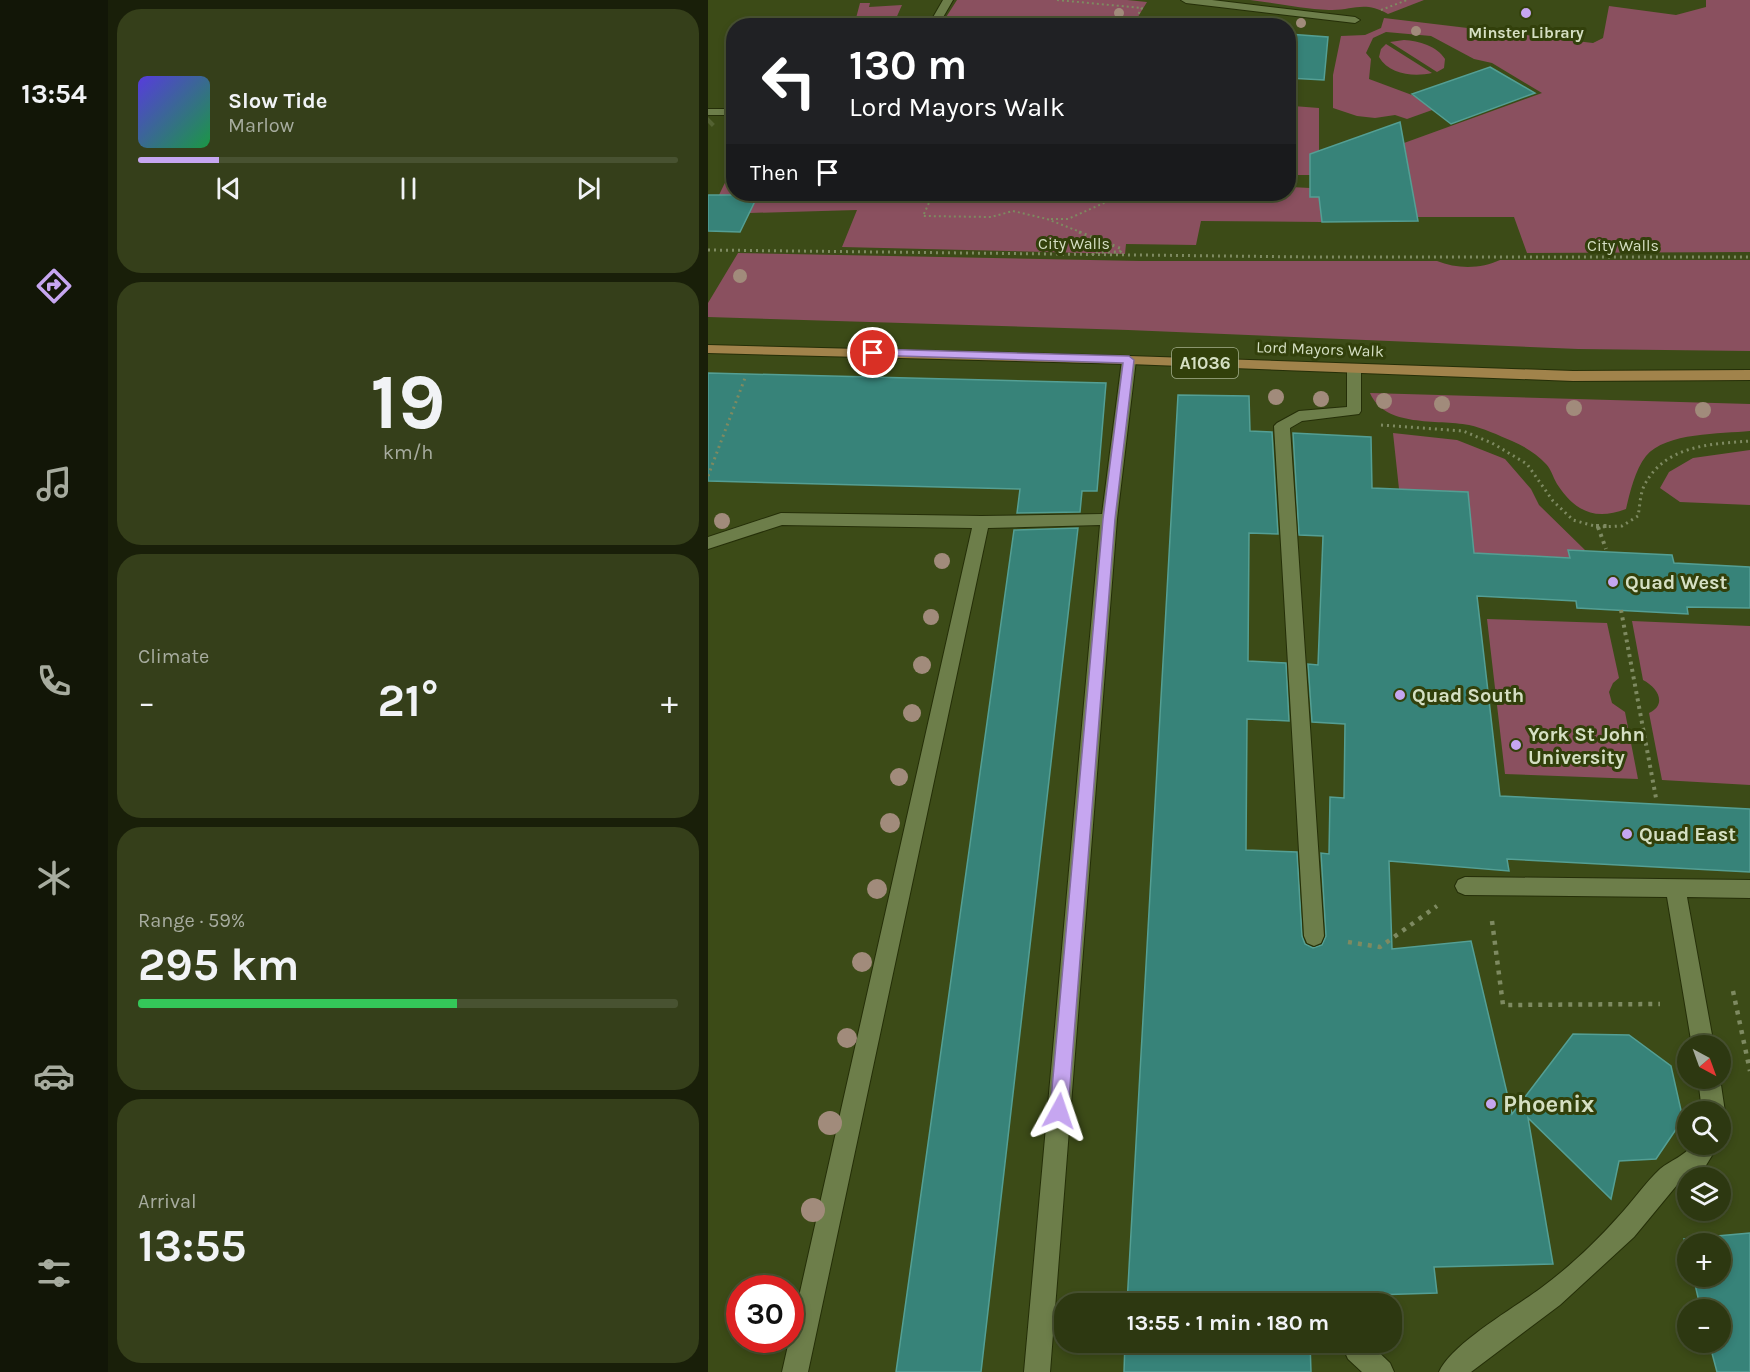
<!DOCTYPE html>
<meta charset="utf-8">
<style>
:root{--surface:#2d3811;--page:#353f1a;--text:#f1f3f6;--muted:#a7ac9f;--line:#485231;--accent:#c6a6f0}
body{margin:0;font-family:Karla,sans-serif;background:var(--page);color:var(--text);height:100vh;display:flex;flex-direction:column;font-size:22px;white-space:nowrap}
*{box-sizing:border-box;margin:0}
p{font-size:20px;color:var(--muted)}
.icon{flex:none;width:33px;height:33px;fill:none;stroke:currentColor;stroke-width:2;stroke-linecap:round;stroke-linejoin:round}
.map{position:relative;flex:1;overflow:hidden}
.panel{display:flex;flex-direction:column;gap:9px;padding:9px;background:#191f09;width:600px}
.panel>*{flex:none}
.top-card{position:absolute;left:18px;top:18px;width:570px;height:183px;border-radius:24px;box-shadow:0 3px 9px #0003,0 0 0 2px var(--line);background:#202124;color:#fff;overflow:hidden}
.needle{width:39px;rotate:139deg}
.buttons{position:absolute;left:969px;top:1035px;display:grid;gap:12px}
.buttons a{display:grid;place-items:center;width:54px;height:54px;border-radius:50%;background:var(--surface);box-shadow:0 3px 9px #0003,0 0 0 2px var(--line);font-size:30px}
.speed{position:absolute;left:18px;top:1275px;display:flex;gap:12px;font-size:30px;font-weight:700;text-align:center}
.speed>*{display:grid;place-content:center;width:78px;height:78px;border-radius:50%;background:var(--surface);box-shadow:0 3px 9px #0003,0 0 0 2px var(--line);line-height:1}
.speed .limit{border:9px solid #d22;background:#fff;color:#111}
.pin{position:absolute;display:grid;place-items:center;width:51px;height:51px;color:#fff;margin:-26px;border:3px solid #fff;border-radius:50%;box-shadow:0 2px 6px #0007}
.me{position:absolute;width:66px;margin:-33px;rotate:5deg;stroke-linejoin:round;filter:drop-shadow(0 0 4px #0008)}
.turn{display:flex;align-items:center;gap:21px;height:126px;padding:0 24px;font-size:27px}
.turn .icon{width:78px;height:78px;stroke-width:2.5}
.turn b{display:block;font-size:42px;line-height:51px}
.then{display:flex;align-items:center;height:57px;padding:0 24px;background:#0003;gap:12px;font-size:22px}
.big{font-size:45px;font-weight:700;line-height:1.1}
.panel .card{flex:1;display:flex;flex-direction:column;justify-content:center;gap:9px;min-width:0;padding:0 21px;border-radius:24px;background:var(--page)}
.panel .dial{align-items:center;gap:0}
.dial b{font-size:78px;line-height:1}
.song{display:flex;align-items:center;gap:18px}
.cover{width:72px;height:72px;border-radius:9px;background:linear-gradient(135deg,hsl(250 70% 55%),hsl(140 70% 35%))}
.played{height:6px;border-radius:3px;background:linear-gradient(90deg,var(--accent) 15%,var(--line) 15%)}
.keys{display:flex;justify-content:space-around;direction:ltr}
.heat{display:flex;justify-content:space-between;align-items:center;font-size:33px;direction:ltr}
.charge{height:9px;border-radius:4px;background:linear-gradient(90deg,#34c759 59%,var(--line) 0)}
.trip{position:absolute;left:346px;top:1293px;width:348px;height:60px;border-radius:24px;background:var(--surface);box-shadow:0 3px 9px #0003,0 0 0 2px var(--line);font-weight:700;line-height:60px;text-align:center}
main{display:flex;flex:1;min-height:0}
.tab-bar{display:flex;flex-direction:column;width:108px;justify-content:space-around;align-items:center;background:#121607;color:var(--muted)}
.tab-bar .icon{width:42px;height:42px}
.tab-bar .current{color:var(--accent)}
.tab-bar b{font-size:27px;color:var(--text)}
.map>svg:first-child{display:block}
.green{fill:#8a505f}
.building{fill:#378379;stroke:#549f94;stroke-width:1.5}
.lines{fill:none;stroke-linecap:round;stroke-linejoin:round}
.minor-tunnel{stroke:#536131;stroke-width:11;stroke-dasharray:11 6;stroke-linecap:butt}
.minor-casing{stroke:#252f08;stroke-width:2}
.major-casing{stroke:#252f08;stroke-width:2}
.path-far3{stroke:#7e8a61;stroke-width:2;stroke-dasharray:2 3;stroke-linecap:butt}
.path-far2{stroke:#7e8a61;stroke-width:3;stroke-dasharray:2 4;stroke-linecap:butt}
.path-far1{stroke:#7e8a61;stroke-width:4;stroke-dasharray:3 4.5;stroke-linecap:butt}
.path{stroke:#7e8a61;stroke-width:4.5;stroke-dasharray:4 6;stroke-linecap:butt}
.minor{fill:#6d7e4a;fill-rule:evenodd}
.major{fill:#a1834b;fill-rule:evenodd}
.tree{fill:#a18b7b}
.route{fill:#c6a6f0;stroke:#816c9c;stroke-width:1.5}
.poi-dot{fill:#c6a6f0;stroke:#32400b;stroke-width:2}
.labels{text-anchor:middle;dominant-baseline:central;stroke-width:6;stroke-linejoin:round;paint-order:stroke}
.far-poi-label{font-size:16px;font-weight:bold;fill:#d5dfc3;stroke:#32400b}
.far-street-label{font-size:16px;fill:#d5dfc3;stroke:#32400b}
.shield{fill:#32400b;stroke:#a4af8c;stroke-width:1.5}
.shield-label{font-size:18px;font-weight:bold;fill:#d5dfc3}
.poi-label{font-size:20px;font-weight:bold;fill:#d5dfc3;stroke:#32400b;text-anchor:start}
.near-poi-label{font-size:24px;font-weight:bold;fill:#d5dfc3;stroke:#32400b;text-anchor:start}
</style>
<main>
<nav class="tab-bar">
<b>13:54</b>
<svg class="icon current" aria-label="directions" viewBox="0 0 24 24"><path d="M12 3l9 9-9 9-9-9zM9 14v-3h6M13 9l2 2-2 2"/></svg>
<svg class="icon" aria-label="music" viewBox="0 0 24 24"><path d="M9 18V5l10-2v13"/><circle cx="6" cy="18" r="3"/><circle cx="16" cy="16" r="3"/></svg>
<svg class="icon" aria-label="phone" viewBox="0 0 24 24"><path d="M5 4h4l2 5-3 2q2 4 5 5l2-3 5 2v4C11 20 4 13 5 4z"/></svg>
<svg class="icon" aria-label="climate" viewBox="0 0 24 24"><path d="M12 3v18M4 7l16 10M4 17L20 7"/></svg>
<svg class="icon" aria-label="car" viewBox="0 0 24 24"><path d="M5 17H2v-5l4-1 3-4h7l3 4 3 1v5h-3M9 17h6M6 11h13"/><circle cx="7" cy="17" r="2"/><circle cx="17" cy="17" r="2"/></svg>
<svg class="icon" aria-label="filters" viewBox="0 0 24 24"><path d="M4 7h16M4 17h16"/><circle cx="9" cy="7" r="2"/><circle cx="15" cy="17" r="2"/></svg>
</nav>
<section class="panel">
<div class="card">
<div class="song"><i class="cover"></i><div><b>Slow Tide</b><p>Marlow</p></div></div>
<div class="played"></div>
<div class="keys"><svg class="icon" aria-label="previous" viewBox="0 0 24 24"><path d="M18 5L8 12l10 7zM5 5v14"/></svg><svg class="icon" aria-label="pause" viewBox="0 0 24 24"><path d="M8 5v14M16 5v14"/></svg><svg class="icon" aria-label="next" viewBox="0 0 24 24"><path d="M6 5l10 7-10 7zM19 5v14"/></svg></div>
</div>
<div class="card dial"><b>19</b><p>km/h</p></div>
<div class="card"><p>Climate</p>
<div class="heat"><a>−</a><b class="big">21°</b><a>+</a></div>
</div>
<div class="card"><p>Range · 59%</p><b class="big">295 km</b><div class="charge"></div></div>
<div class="card"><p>Arrival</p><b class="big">13:55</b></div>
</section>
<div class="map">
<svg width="1042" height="1372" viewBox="0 0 1042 1372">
<rect width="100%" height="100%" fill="#3c4b17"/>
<!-- green -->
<path class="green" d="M249,0H419L439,2L425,25H233Z
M542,0H716L680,14C655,0 645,11 621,10C595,9 568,3 542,0Z
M998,0H1042V252L819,253L806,217H709L696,143L834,93L784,63L766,59L723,36L678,32L665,38L658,53L663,59L661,79L704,95L727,109L699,119L687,115L667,118L649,116L625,108V75L633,36L657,35L673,28L676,18L885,43L895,38L901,6L968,15L998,7Z
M152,3H162L161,7L194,5L186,23L219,24L96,25L147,22Z
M696,40C711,41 729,46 737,59L736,68L729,72L682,42Z
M678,44L724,73C707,77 681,75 671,57L673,49Z
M581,78H590L585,106L611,108V175H584L583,187L602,188L603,197H612L614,222L493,221L488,245L418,244L417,254L134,247L149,210L41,213L49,195H11L25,166L26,194H580Z
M30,253L432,261H729C749,269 773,269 792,260H1042V351L870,349L420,330L0,317V303Z
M662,393L1042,404V431C1013,434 958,432 938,456C927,470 922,492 918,509C886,521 867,511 849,484C845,477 843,469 838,464C829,454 816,446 804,441C790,435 775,428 761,425C729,419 677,428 662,393Z
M685,433L749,440L797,459L823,489L831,505L877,550H861L862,558L766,553L760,492L691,489Z
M1042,450V505L972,502L952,488L961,472L985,458Z
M779,619L899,623L911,678L905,683L901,692L904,703L917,712L930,779L797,774Z
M924,621L1042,626V785L954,780L941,713C960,704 949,687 935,680Z"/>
<!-- building -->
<path class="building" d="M580,34L620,37L616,80L580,78Z
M782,67L827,93L743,124L704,94Z
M692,122L710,221L614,222L611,197H602V154Z
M0,195H50L32,232L0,231Z
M0,373L398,383L389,491H374L372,512L309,513L312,489L0,481Z
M470,395L541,396L542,431L564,432L570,534L541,533L540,661L578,663L581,721L539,719L538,850L589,852L594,936L597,944L605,948L614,945L618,936L613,853L621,854L622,797L636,798L637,724L604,722L600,664L610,665L615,536L591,535L585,433L663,437L664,488L760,492L766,553L862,558L860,550L964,555L966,563L1042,567V608L979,607L980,614L869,608L868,601L769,596L792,796L1042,809V872L799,859L801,871L681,861L684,949L763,941L804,1114L865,1034L921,1035L963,1066L975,1119L948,1159L911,1161L903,1199L820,1118L845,1264L726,1267L729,1293L600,1297V1304H419Z
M370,528L273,1372H188L306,530Z
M1042,1233V1372H1009L1001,1342H1012V1310H993L985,1276H1012V1244H980V1254L976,1239Z
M417,1342H602L603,1372H416Z"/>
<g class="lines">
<!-- minor-tunnel -->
<path class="minor-tunnel" d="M0,123L3,120"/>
<defs>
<path id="minor" d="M235,0H245L230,26H220Z
M473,0H504L647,17L652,20L647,23L478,3Z
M0,109H26V115H0Z
M421,356L428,360L409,519L342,1372H316L392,525L280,528L100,1372H74L264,528L74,525L0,549V537L73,513L273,516L394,514L414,360Z
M646,364L653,368V411L651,414L594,421L582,428L616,936L613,943L606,946L599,943L596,936L566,426L569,423L591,411L639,407V368Z
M757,877L1042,880V898L979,897L1006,1046H984L959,897L757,895L750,892L747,886L750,880Z
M990,1078H1012L1017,1112L1014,1120L1012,1112H994Z
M985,1144H1011L997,1167L969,1185L926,1237L852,1305L763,1372H731C743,1344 806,1308 833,1288C860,1268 887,1243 910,1217C924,1202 937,1183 952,1169C963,1160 977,1156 985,1144Z
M639,1342H660L682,1363L686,1372H654L640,1359L636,1350Z"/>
<path id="major" d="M0,345L421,356L865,371L1042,370V380L865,381L421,364L0,353Z"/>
</defs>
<!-- minor casing -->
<use href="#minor" class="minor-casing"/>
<!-- major casing -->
<use href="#major" class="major-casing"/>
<!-- path-far3 -->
<path class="path-far3" d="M349,0L434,8L423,26
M673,10L699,0
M225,194L215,216L283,217L305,211L339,219L375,233
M343,219H360L407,198L409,194"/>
<!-- path-far2 -->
<path class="path-far2" d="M371,232L414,249L412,252H385V255
M0,250L602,257H1042
M673,425L755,431L784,443L819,464L845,501L865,520L890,527L914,526L930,516C932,506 932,493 937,484C958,445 1003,444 1042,441
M0,476L37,378"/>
<!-- path-far1 -->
<path class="path-far1" d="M888,526H903
M890,527L898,549
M913,610L948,798"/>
<!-- path -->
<path class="path" d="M784,921L795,1005L952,1004
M640,942L672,947L729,906
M1025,991L1042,1071"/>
<!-- minor -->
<use href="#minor" class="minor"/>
<!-- major -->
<use href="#major" class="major"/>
</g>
<!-- trees -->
<g class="tree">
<circle cx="411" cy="13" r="5"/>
<circle cx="593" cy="23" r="5"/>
<circle cx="708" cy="31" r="5"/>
<circle cx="32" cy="276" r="7"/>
<circle cx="568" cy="397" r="8"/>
<circle cx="613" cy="399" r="8"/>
<circle cx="676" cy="401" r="8"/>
<circle cx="734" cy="404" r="8"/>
<circle cx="866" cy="408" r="8"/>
<circle cx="995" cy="410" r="8"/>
<circle cx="14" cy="521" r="8"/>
<circle cx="234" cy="561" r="8"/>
<circle cx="223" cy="617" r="8"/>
<circle cx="214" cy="665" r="9"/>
<circle cx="204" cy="713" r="9"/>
<circle cx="191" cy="777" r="9"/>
<circle cx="182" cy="823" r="10"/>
<circle cx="169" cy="889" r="10"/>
<circle cx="154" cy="962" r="10"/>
<circle cx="139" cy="1038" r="10"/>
<circle cx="122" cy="1123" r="12"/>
<circle cx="105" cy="1210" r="12"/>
</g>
<!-- route -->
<path class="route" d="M165,349L421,356L426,360L407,519L360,1111L357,1117L351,1120L345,1117L342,1111L395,519L415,363L161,355L159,353Z"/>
<!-- markers -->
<g class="poi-dot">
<circle cx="818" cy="13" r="6"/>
<circle cx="905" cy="582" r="6"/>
<circle cx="692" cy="695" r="6"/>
<circle cx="808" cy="745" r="6"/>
<circle cx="919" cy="834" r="6"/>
<circle cx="783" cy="1104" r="6"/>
</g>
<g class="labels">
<!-- far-poi labels -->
<g class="far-poi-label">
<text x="818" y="32">Minster Library</text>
</g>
<!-- far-street labels -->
<g class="far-street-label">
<text x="366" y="243">City Walls</text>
<text x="915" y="245">City Walls</text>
<text transform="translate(612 349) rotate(2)">Lord Mayors Walk</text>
</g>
<!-- shield labels -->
<rect class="shield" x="464" y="348" width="66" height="30" rx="4.5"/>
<g class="shield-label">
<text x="497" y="363">A1036</text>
</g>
<!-- poi labels -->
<g class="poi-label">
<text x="917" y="582">Quad West</text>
<text x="704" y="695">Quad South</text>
<text x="820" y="734">York St John<tspan x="820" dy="23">University</tspan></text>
<text x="931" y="834">Quad East</text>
</g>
<!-- near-poi labels -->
<g class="near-poi-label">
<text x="795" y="1104">Phoenix</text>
</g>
</g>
</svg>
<div class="buttons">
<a><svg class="needle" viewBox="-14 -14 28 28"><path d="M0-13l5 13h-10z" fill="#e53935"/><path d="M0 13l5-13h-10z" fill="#a7ac9f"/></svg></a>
<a><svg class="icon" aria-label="search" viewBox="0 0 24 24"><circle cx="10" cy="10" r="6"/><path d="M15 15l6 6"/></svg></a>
<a><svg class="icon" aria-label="layers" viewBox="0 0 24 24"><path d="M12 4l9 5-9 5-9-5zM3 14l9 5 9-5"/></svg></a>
<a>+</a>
<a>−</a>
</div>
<div class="speed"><div class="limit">30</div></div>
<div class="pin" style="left:165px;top:353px;background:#d93025"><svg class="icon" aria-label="arrive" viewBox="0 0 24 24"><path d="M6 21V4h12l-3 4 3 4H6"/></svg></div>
<svg class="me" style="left:351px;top:1111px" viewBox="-20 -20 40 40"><path d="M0-17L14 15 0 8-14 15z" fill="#c6a6f0" stroke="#fff" stroke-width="4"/></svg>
<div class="trip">13:55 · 1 min · 180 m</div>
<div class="top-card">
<div class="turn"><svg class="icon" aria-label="left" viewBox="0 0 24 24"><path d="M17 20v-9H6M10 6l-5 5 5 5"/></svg><div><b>130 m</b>Lord Mayors Walk</div></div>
<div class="then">Then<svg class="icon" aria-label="arrive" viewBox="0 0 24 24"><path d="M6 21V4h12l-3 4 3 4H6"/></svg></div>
</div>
</div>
</main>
